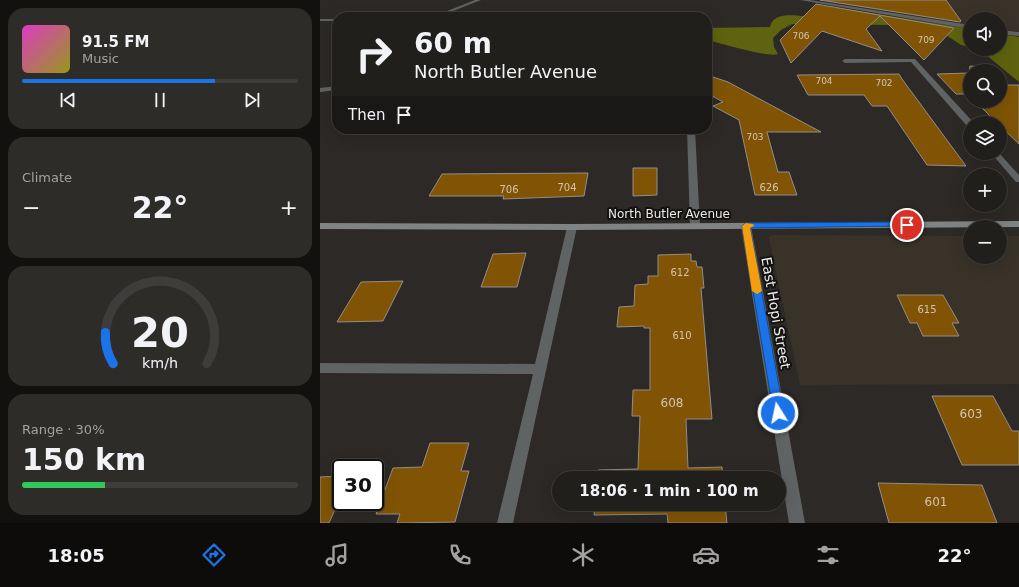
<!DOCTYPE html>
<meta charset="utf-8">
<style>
:root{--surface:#211f1c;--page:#2d2c29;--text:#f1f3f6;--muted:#a2a2a3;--line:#3e3d3b;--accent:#1a73e8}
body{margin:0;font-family:"DejaVu Sans",sans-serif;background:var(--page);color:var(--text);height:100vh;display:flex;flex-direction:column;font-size:15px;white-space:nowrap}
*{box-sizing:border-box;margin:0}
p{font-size:13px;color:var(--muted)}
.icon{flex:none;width:22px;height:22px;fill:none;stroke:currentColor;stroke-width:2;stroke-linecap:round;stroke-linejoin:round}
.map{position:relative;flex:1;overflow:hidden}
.drawer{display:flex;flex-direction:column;gap:8px;padding:8px;background:#12110f;width:320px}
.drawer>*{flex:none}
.hud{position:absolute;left:12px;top:12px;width:380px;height:122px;border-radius:16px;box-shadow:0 4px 16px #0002,0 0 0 1px var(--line);background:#211f1c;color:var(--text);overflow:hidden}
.fabs{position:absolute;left:643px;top:12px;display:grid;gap:8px}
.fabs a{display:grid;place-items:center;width:44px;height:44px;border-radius:50%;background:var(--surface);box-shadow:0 4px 16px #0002,0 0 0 1px var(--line);font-size:20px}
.speed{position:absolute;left:12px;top:459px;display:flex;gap:8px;font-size:20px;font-weight:700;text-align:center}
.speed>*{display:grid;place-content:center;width:52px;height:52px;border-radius:50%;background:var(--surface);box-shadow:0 4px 16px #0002,0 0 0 1px var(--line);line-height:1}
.speed .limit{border:2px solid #111;border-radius:6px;background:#fff;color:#111}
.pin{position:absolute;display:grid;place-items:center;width:34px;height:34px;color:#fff;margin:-17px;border:2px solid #fff;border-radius:50%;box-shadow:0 1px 4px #0007}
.me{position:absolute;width:44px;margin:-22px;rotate:350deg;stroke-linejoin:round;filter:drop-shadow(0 0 3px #0008)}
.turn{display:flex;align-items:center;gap:14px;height:84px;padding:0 16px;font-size:18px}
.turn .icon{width:52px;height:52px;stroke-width:2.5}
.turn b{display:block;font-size:28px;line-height:34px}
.then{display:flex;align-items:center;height:38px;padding:0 16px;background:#0003;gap:8px;font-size:15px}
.big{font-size:30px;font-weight:600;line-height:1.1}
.drawer .widget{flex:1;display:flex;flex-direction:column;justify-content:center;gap:6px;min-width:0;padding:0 14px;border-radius:16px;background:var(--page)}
.drawer .dial{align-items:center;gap:0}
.dial svg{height:104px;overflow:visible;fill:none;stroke:var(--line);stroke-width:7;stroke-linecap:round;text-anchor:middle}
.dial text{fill:var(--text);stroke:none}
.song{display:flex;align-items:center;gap:12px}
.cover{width:48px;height:48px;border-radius:6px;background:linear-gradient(135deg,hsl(310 70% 55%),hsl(60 70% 35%))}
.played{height:4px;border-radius:2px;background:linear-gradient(90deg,var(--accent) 70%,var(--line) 70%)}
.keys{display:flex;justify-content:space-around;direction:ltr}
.heat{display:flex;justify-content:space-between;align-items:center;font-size:22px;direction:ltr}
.charge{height:6px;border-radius:3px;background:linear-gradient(90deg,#34c759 30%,var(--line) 0)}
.trip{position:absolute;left:232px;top:471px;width:234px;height:40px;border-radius:20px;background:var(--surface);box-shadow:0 4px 16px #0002,0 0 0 1px var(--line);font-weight:600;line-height:40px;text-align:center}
.tab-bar{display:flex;height:64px;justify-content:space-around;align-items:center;background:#0d0c0b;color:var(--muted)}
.tab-bar .icon{width:28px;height:28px}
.tab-bar .selected{color:var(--accent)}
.tab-bar b{font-size:18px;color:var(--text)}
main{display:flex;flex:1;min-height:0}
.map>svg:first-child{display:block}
.built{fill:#383229}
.forest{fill:#5e630f}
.building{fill:#805404;stroke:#918e8a}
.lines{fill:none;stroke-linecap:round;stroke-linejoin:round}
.service{fill:#606363;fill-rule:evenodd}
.minor{fill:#606363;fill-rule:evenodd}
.tertiary{fill:#606363;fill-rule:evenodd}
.secondary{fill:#7f8383;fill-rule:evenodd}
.route{fill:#1a73e8;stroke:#114b97}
.slow{fill:#f59e0b}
.labels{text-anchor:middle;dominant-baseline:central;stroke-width:4;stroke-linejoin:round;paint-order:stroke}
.far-number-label{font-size:9px;fill:#d1c4af}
.number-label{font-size:10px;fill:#d1c4af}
.street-label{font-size:12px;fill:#eceae8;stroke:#131211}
.near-number-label{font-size:12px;fill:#d1c4af}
.near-street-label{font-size:14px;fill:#eceae8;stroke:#131211}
</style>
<main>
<section class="drawer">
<div class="widget">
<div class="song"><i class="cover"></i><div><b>91.5 FM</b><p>Music</p></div></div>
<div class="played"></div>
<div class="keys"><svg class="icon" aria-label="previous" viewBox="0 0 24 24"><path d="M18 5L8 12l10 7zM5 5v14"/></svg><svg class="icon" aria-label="pause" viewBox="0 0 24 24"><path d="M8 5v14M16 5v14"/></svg><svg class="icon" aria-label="next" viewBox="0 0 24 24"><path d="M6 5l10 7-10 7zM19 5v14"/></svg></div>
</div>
<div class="widget"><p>Climate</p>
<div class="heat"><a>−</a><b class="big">22°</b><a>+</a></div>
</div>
<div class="widget dial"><svg viewBox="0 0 100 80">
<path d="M14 69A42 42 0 1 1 86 69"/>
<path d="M14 69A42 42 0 0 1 8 45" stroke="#1a73e8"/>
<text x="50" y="56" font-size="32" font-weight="700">20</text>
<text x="50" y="72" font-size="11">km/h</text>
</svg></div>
<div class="widget"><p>Range · 30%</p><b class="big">150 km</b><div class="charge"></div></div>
</section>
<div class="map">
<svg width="699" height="523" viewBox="0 0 699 523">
<rect width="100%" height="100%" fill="#2c2926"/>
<!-- built -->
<path class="built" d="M511,0H699V32L680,29V19H650V25L508,2Z
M453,235L650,236V257H680V236H699V384L480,385L449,239V237Z"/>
<!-- forest -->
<path class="forest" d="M526,9L650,29V47L641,45L626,35L571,25L472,24L461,30L453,38L454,47L458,54C448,58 401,43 387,40V28L450,27C454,7 487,19 501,17C509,16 518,12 526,9Z
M680,34L699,37V82L659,49H680Z"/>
<!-- building -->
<path class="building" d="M500,0H626L641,21L640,22Z
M496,4L634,28L604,60L560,16L546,29L562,51L502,31L471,63L460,40Z
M650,66L673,68L675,71H650V96L648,94H636L617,74L649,73Z
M579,74L582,79L646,166L607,165L567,106H552L544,95H488L477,75Z
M387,75L408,82L501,132H447L458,172H469L477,195H435L419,120L393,106L403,102L387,93Z
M680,78L685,85H699V144L680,126V123H677L655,101H680Z
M313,168H337V195L313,196Z
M268,173L264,196L183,199L184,196H109L122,174Z
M206,253L197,287H161L173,254Z
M371,254V261H376L377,267H382L384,288H381L392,419H366L368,468L402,467L403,478H278V470L318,469L320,416H312L313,390H330V328H324V326L297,327L299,307L314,306L315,285L328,284V276H338V255Z
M83,281L63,321L17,322L41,282Z
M577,295H623L639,323H632L639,336H603L597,323H590Z
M612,396H673L692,431H699V465H642Z
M110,443H149L141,471H149L135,522L77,523L80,514H56L73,468L102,467Z
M21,476V496L9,523H0V477Z
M558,483L662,485L677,523H569Z
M275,504H405L407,523H348L347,514L274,515Z"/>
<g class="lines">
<!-- service -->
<path class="service" d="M252,224L257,227L193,523H177L213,374L0,373V363L215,364L247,227Z"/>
<!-- minor -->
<path class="minor" d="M155,0H161L118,17H112Z
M0,19H17V21H0Z
M595,59L653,122L650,123V126H647L591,62L525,63L522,61L525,59Z
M17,86V90L0,92V88Z
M367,129H375L380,226L375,229L370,226Z
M671,153H679L699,175V182H696Z
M426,223L431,226L485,523H469L421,226Z"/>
<!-- tertiary -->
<path class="tertiary" d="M480,0H490L650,25V29Z
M680,30L699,32V36L680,34Z"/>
<!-- secondary -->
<path class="secondary" d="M699,221V227L252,230L0,229V223L252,224Z"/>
</g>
<!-- route -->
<path class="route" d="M587,222L590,223L591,225L590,226L430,228L464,413L462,416L458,418L454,416L422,226L426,223Z"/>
<!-- slow -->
<path class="slow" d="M426,223L433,224L434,226L430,228L442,291L437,294L432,291L422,226Z"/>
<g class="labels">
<!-- far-number labels -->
<g class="far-number-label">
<text x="481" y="36">706</text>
<text x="606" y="40">709</text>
<text x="504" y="81">704</text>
<text x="564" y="83">702</text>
<text x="435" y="137">703</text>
</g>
<!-- number labels -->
<g class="number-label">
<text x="247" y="187">704</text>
<text x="449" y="187">626</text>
<text x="189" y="189">706</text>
<text x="360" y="272">612</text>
<text x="607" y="309">615</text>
<text x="362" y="335">610</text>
</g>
<!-- street labels -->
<g class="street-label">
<text x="349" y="214">North Butler Avenue</text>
</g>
<!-- near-number labels -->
<g class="near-number-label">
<text x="352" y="403">608</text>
<text x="651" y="414">603</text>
<text x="616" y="502">601</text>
</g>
<!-- near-street labels -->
<g class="near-street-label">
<text transform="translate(456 313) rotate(80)">East Hopi Street</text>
</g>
</g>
</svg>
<div class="fabs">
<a><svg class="icon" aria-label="sound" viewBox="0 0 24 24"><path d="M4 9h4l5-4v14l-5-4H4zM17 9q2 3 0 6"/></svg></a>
<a><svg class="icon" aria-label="search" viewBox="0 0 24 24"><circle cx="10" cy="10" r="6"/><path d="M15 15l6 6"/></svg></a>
<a><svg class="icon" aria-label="layers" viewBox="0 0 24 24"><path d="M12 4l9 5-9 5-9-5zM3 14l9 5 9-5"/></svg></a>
<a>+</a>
<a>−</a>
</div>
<div class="speed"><div class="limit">30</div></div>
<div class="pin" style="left:587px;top:225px;background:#d93025"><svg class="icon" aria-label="arrive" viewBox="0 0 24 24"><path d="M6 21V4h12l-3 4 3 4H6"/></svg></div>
<svg class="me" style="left:458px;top:413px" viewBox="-20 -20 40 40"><circle r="17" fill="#1a73e8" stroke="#fff" stroke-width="3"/><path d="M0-11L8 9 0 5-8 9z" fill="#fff"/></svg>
<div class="trip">18:06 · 1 min · 100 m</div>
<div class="hud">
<div class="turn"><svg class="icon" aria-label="right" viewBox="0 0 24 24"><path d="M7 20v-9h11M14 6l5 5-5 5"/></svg><div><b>60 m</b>North Butler Avenue</div></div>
<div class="then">Then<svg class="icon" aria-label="arrive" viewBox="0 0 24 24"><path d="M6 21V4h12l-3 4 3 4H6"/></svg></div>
</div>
</div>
</main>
<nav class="tab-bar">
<b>18:05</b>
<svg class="icon selected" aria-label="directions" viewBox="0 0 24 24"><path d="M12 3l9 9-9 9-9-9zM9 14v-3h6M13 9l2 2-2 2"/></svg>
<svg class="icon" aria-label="music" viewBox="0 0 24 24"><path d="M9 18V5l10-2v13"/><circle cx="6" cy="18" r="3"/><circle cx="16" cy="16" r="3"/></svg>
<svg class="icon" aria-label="phone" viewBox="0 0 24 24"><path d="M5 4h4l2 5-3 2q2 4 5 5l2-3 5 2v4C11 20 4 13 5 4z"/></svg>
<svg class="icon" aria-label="climate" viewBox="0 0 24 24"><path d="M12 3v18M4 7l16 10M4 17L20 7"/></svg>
<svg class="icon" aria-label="car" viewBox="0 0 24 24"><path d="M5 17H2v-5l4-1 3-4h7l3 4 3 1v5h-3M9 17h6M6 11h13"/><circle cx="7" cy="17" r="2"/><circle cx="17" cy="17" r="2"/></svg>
<svg class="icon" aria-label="filters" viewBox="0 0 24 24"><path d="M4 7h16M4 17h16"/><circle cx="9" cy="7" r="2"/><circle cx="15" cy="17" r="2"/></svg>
<b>22°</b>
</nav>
